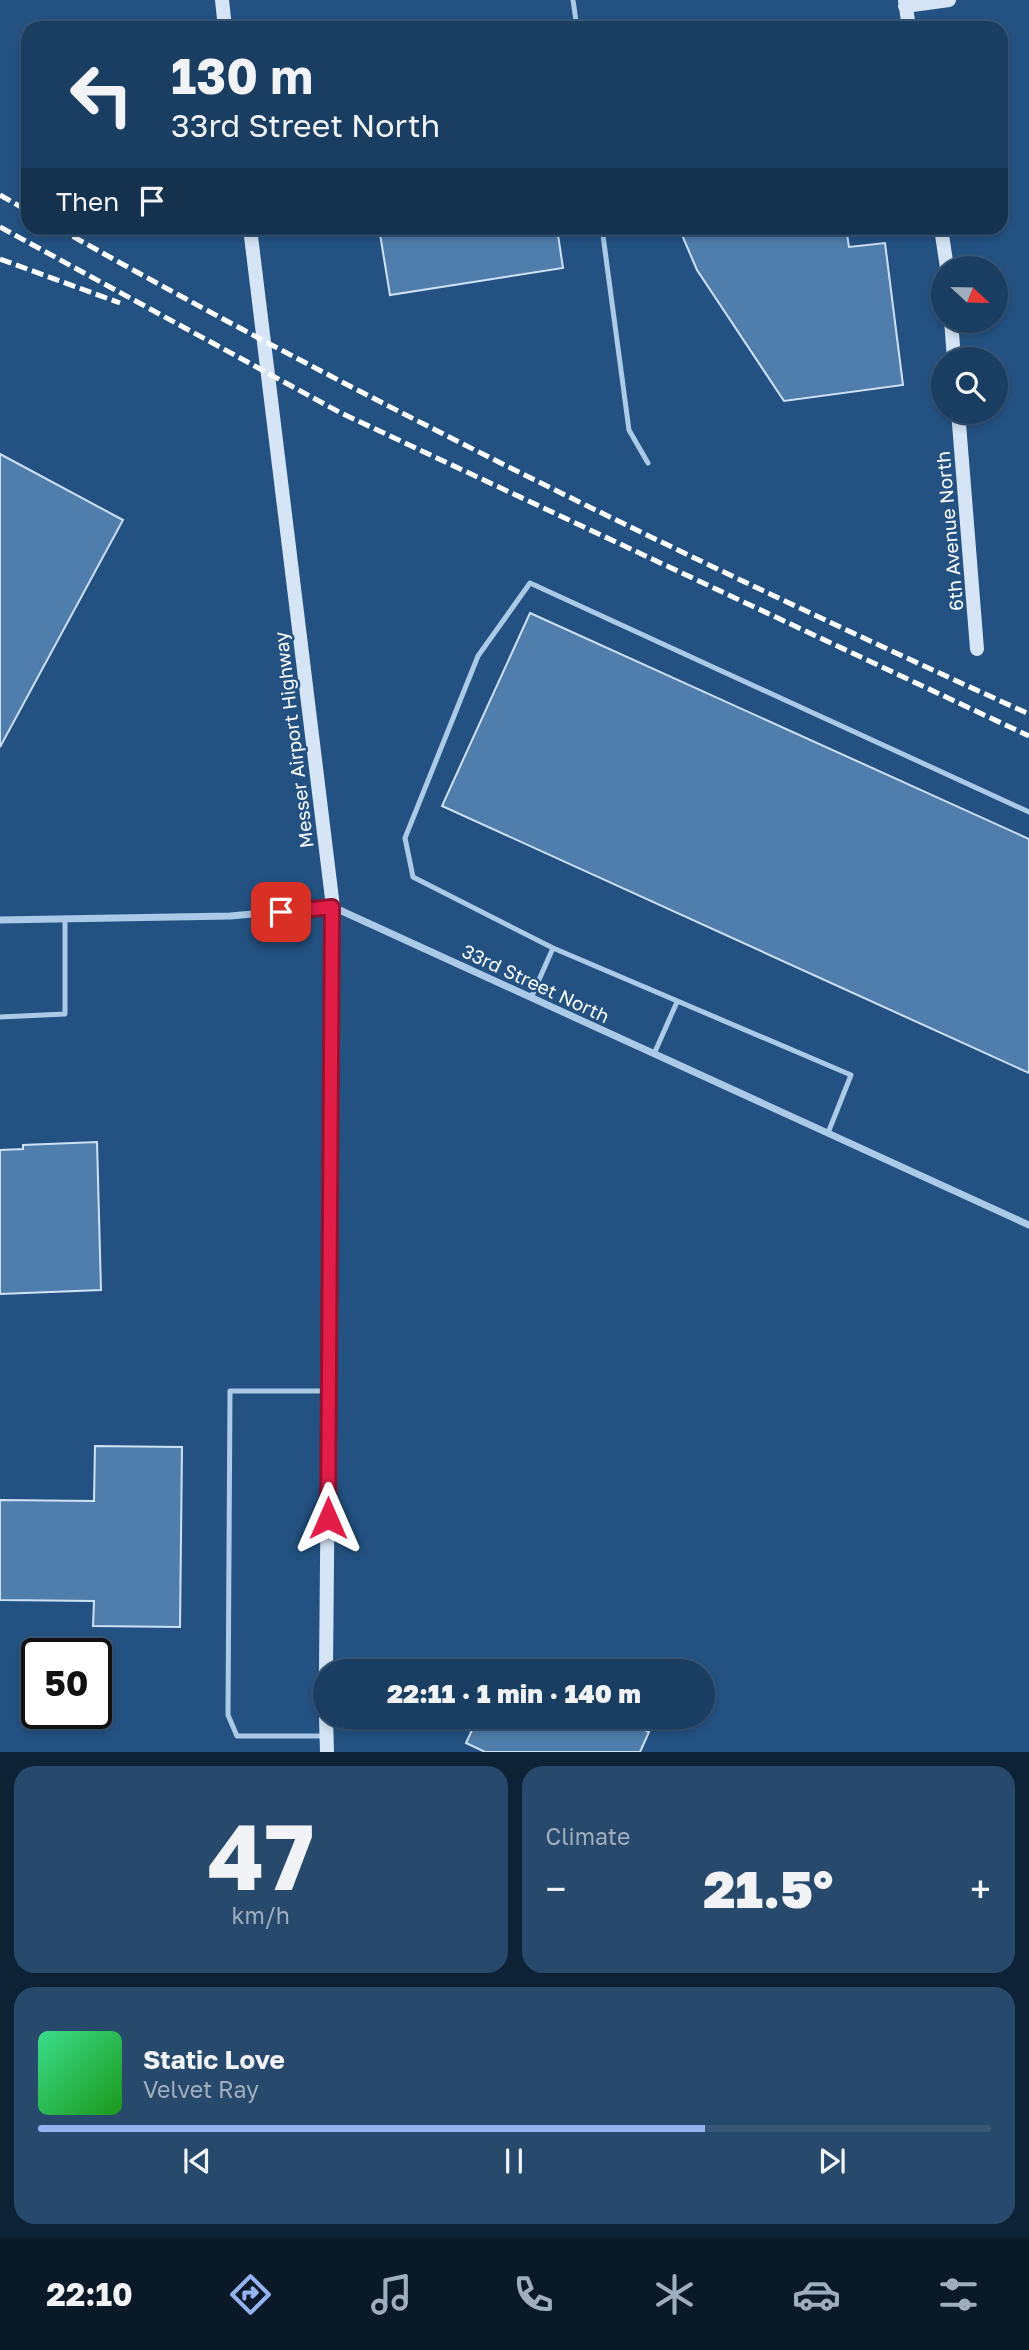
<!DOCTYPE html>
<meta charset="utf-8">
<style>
:root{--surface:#1a3e62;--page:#27496b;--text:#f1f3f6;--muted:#9faebe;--line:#385777;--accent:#95b2f1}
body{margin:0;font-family:"Golos Text",sans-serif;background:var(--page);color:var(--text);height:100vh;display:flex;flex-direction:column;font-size:26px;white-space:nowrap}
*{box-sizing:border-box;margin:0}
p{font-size:23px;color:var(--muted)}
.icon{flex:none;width:38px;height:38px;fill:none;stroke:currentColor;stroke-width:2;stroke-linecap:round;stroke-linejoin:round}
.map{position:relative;height:1752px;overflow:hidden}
.side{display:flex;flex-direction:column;gap:14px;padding:14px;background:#0e2236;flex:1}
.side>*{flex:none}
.banner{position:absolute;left:21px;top:21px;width:987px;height:214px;border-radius:21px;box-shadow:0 4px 10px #0003,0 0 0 2px var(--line);background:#1a3e62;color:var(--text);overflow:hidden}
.needle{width:46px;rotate:112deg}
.buttons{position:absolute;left:931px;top:256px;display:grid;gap:14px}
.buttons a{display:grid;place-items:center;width:77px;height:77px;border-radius:50%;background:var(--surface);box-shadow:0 4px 10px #0003,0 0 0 2px var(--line);font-size:35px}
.speed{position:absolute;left:21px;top:1638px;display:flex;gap:14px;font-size:35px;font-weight:700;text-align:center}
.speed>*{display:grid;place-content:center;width:91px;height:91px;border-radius:50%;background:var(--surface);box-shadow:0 4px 10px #0003,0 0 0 2px var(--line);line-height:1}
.speed .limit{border:4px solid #111;border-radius:10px;background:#fff;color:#111}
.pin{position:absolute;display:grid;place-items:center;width:60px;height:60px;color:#fff;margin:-30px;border-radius:14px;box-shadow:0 4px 10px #0006}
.me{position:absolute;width:77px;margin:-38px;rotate:0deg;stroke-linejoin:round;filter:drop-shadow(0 0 5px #0008)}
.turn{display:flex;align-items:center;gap:24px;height:147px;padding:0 35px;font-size:32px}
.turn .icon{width:91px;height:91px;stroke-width:2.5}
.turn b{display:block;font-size:49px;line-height:60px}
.then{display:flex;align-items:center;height:66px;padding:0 35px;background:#0003;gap:14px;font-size:26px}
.big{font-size:52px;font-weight:800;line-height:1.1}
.side .widget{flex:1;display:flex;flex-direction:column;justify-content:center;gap:10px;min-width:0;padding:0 24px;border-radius:21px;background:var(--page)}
.side .dial{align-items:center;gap:0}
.dial b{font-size:91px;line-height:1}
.song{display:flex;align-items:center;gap:21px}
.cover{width:84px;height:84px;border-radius:10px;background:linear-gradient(135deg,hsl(150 70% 55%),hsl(120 70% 35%))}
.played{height:7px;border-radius:4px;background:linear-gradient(90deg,var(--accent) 70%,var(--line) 70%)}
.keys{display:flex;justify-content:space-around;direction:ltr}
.heat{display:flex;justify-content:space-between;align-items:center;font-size:38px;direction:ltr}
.side .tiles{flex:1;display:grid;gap:14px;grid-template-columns:1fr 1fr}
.widget:last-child{grid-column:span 2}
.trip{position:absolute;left:313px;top:1659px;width:402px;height:70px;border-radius:35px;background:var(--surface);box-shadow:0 4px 10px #0003,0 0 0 2px var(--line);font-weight:800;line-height:70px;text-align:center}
.tab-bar{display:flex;height:112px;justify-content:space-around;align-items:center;background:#0a1927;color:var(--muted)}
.tab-bar .icon{width:49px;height:49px}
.tab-bar .active{color:var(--accent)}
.tab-bar b{font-size:32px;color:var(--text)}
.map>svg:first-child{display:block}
.building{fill:#507eac;stroke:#cee2f6;stroke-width:2}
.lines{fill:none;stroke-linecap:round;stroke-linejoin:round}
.lane{stroke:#aacae8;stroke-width:5}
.street{stroke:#aacae8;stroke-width:7}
.secondary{stroke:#d5e5f6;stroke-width:14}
.rail{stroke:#fff;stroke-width:5;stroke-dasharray:12 5;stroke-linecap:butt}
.route-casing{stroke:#92132f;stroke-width:18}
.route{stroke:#e11d48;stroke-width:12}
.labels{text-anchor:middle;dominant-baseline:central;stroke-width:5;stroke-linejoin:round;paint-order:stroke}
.street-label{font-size:19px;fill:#fff;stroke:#235282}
</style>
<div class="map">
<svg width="1029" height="1752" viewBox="0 0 1029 1752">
<rect width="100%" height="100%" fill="#235282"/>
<!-- building -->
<path class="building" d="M379,228H557L563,268L390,295Z
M679,228H846L849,247L885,243L903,385L784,401L697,270Z
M0,454L123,520L0,747Z
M530,613L1029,839V1073L442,806Z
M97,1142L101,1290L0,1294V1150L23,1149V1145Z
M95,1446L182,1447L180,1627L93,1626L94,1601L0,1600V1500L94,1501Z
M502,1663L520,1671H498Z
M478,1717H617L649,1732L640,1752H485L466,1743Z"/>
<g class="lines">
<!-- lane -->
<path class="lane" d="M573,0L577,28
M602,228L629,430L648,463
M553,948L851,1075L828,1133
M531,998L553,948L413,877L405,838L478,656L530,583L1029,812
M0,1017L65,1014V919
M654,1054L677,1002
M326,1736H237L228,1715L230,1391H327"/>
<!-- street -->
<path class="street" d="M0,920L230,916L333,907L1029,1225"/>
<!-- secondary -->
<path class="secondary" d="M222,0L225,28
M905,0L909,28
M905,6L949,0
M250,228L333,907L326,1671
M941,228L947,268
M951,320L954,359
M958,411L977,649
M326,1717L327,1752"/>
<!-- rail -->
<path class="rail" d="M0,195L28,211
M0,227L339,412L1029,736
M58,228C373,406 699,564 1029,714
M0,259L120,303"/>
</g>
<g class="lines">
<defs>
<path id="route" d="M281,912L332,907L328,1518"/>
</defs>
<!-- route casing -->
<use href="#route" class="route-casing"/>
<!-- route -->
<use href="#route" class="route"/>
</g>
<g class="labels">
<!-- street labels -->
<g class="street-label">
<text transform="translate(949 531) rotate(-95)">6th Avenue North</text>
<text transform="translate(293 740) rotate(-97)">Messer Airport Highway</text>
<text transform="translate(536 983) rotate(25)">33rd Street North</text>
</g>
</g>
</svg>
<div class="buttons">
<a><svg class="needle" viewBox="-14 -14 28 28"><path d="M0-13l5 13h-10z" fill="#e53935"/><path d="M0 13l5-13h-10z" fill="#9faebe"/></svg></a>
<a><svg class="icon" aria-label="search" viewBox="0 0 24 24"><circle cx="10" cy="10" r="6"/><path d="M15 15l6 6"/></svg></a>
</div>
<div class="speed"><div class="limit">50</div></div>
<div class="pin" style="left:281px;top:912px;background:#d93025"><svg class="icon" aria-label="arrive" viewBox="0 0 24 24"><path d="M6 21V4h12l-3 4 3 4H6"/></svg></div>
<svg class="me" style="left:328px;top:1518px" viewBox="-20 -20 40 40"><path d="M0-17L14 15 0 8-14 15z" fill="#e11d48" stroke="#fff" stroke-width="4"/></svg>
<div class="trip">22:11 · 1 min · 140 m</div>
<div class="banner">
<div class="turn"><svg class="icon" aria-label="left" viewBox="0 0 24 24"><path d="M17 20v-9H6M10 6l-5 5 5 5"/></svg><div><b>130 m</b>33rd Street North</div></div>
<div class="then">Then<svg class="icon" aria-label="arrive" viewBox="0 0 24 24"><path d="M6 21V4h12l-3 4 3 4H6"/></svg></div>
</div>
</div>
<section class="side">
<div class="tiles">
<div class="widget dial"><b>47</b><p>km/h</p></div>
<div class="widget"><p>Climate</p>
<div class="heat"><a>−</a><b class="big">21.5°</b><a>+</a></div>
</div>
<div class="widget">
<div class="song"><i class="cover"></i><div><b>Static Love</b><p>Velvet Ray</p></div></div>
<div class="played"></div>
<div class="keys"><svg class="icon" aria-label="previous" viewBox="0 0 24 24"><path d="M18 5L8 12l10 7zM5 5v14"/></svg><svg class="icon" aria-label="pause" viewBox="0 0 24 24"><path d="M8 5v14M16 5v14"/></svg><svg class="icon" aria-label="next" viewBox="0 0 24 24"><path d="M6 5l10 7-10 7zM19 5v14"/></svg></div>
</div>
</div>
</section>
<nav class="tab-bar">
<b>22:10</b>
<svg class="icon active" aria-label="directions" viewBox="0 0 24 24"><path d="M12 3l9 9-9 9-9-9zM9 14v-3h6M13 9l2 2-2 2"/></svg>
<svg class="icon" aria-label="music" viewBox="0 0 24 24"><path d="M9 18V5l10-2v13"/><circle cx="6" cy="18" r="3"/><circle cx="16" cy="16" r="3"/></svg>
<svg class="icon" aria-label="phone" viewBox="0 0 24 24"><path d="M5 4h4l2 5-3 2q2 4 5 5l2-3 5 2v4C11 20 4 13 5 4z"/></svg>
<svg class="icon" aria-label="climate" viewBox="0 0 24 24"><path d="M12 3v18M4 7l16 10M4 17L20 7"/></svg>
<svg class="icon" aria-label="car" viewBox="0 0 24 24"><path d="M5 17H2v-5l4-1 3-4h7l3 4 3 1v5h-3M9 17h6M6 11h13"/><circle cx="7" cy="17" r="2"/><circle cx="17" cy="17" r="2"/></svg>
<svg class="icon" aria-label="filters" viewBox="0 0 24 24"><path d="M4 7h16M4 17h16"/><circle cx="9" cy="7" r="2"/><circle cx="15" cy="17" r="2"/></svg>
</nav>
